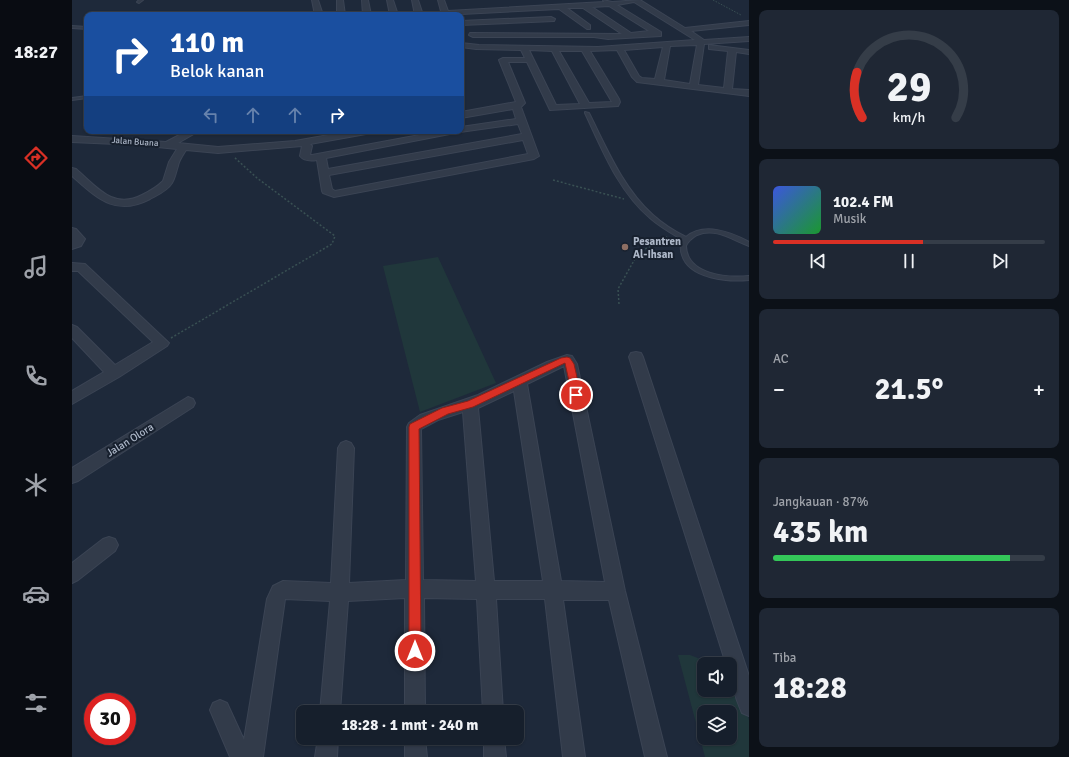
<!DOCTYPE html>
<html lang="id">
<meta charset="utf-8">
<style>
:root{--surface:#161f2c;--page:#1f2734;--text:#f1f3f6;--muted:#9ea2a9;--line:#353d48;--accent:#d93025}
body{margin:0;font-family:Signika,sans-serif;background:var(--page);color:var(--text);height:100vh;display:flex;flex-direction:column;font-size:15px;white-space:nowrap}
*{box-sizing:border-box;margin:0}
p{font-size:13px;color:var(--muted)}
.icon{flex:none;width:22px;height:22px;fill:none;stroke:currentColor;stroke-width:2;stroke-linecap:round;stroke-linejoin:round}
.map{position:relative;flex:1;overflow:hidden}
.drawer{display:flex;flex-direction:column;gap:10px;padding:10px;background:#0c1118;width:320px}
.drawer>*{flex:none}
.top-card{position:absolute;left:12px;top:12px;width:380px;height:122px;border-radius:8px;box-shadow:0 1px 3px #0004,0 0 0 1px var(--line);background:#1a4fa0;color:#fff;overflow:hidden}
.controls{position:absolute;left:625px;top:657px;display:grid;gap:8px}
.controls a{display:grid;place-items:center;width:40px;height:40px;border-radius:8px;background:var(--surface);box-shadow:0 1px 3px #0004,0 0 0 1px var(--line);font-size:20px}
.speed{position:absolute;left:12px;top:693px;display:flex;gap:8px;font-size:20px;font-weight:700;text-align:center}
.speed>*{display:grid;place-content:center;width:52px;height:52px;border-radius:50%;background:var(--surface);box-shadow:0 1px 3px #0004,0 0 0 1px var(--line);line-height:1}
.speed .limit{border:6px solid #d22;background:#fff;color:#111}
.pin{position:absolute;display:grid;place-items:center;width:34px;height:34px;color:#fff;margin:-17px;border:2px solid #fff;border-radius:50%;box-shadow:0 1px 4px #0007}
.me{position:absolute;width:44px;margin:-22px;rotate:0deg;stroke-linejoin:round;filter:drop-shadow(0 0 3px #0008)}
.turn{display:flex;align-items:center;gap:14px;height:84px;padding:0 20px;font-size:18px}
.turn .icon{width:52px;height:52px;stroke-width:2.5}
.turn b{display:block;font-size:28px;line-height:34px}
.lanes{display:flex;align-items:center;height:38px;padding:0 20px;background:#0003;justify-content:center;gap:20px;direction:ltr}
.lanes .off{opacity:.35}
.big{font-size:30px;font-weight:700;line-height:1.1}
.drawer .widget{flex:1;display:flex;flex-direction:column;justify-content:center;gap:6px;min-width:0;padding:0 14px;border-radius:8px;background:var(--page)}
.drawer .dial{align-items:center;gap:0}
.dial svg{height:104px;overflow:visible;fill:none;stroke:var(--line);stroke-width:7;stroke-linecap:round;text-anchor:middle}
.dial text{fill:var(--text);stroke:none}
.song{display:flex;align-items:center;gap:12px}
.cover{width:48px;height:48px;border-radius:6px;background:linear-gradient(135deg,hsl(230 70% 55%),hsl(130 70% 35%))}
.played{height:4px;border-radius:2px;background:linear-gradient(90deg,var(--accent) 55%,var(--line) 55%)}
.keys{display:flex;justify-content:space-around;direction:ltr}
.heat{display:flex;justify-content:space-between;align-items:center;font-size:22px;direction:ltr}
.charge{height:6px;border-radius:3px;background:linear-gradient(90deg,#34c759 87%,var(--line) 0)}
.trip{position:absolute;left:224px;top:705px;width:228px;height:40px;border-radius:8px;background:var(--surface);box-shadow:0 1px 3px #0004,0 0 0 1px var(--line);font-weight:700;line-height:40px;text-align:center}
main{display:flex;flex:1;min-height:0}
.dock{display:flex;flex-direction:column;width:72px;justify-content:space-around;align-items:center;background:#090c12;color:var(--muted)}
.dock .icon{width:28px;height:28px}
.dock .current{color:var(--accent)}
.dock b{font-size:18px;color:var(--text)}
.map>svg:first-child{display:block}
.green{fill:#20373b;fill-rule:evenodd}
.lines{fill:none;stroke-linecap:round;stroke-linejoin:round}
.service-casing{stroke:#3b4454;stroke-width:2}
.minor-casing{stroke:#3b4454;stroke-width:2}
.path-far1{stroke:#395053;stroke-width:1;stroke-dasharray:1.5 1.5;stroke-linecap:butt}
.path{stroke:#395053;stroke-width:1.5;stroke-dasharray:2 2;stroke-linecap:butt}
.service{fill:#323b4a;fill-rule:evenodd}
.minor{fill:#323b4a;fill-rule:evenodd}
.route{fill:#d93025;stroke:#8d1f18}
.education-dot{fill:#8d6e63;stroke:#17202e;stroke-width:1.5}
.labels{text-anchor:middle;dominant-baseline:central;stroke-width:4;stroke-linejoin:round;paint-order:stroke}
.far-street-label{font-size:9px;fill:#acb6c7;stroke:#17202e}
.poi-label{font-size:11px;font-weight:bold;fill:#acb6c7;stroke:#17202e;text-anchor:start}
.street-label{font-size:11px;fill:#acb6c7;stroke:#17202e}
</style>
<main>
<nav class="dock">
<b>18:27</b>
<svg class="icon current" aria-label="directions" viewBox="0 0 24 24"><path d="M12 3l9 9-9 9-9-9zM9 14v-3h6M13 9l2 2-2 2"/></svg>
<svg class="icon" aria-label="music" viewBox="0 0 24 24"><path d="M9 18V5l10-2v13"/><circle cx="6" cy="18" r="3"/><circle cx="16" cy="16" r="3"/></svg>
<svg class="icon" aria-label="phone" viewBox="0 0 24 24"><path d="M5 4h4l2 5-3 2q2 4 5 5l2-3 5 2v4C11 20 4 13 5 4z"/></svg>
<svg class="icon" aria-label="climate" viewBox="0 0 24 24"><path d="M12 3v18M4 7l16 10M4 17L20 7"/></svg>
<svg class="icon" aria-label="car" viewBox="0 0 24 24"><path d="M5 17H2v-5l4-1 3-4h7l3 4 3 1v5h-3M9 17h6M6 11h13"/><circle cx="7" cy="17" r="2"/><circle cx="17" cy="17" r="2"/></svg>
<svg class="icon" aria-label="filters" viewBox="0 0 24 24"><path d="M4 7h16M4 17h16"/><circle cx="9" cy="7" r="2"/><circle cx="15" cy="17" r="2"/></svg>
</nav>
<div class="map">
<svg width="677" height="757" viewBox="0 0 677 757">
<rect width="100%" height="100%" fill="#1e293a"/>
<!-- green -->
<path class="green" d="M366,257L424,383L348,412L311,266Z
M606,655H618L641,664H632V690H658V670L661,671L677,720V757H633ZM632,712H658V738H632Z"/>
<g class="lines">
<defs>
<path id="service" d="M67,0H71L67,3L65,2Z
M0,26L15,27V29L0,28Z
M15,96V98L0,100V98Z
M513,112L517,113C535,149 551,188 581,215C591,224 602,231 614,237C632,222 659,232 677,242V246C660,240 644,227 625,235C620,238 616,241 614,246C615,275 655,278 677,276V280C657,282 617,279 610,255C608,249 608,245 611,240C599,233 588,227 578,218C546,191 530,149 513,113Z"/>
<path id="minor" d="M240,0H246L251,15H243Z
M265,0H271L273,15H265Z
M290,0H296L299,15H291Z
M315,0H321L326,15H318Z
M340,0H346L351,15H343Z
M366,0H372L376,11L532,2L531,0L540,2L568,0L613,28L677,21V25L619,31L632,40L677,37V41L632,44L626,85L652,88L656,51L637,49V45L677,50V54L664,52L660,89L677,90V96L565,82L560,77L545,50L518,51L547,99L548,102L546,106L478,110L455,62H436L453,103L449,107L467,156L462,159L262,197L251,193L250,191L245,160C239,161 232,161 228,156L230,146L146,153L114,150C111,155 107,160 106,166C104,172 103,178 100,183C95,191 85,195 78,199C43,217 25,198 0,176V168L4,169C25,187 41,210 70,195C78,191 85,187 91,181L97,162L105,149L66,145L0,142V136L94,142L115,131H127L106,143L146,147L223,141L279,131H299L294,134L238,144L240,146L238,155H240L369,131H389V127L444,119L441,109L389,118V112L444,102L427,60L431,58H453L449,50L404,49L389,47V43L407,45L526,47L623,40L562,2L545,5L589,32V36L536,39L522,37H401L397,35L398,33L550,34L511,8H495L518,25V29H515L487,9L370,15ZM537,6L577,31L559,33L520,7ZM625,45L618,84L592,80L598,46ZM591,47L583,79L570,78L567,76L552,50ZM457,50L480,51L508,104L484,105ZM487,51H510L540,102L517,103ZM446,124L450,134L256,169L254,158L388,132ZM451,140L456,154L263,191L260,189L257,175Z
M479,17L483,19L482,21L389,25V21Z
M0,228L4,229L13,239L9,246L0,249Z
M0,263L13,264L97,343L95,346L47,377L0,404V391L32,372L0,338V325L5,327L43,365L81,342L6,271H0Z
M564,352L569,353L571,357L677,676V716L670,713C663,697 658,681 658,664H654L557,357L559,353Z
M495,355L500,356L505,364L553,591L595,757H573L537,600H491L513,757H491L473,599H424L431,712H411L405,599L352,598L353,712H333V598L276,601L268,712H248L258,601L213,599L191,757H158L138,710L141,703L148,700L155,703L172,740L195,599L201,586L211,581L259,583L266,448L269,443L274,441L279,443L282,448L277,583L334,580L335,427L337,423L348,415L406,395L475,362ZM492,366L533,582L489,581L455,384ZM442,391L471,581H422L406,408ZM391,412L404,581L351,580L349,429L366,420Z
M116,397L121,399L123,403L121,407L6,481L0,483V468Z
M37,537L43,539L46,545L43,551L6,580L0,583V563L31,539Z
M246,738H266L265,757H243Z
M333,738H353L355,757H333Z
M412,738H432L434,757H412Z"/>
</defs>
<!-- service casing -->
<use href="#service" class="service-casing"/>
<!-- minor casing -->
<use href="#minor" class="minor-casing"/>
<!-- path-far1 -->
<path class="path-far1" d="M641,0L669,15"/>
<!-- path -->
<path class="path" d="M481,180L552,199
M547,304L546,289L564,257L570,251L595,237
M99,338L260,244L263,236L185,178L162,157"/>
<!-- service -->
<use href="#service" class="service"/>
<!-- minor -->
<use href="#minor" class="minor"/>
</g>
<!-- route -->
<path class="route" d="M495,357L498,358L502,364L509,395L507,397H501L500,395L493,363L401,407L376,414L347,429L349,651L348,655L343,657L339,655L337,651V427L338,424L370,408L396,401L489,358Z"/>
<!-- markers -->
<circle class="education-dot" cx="553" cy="247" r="4"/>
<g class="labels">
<!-- far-street labels -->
<g class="far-street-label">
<text transform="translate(63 142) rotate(4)">Jalan Buana</text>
</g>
<!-- poi labels -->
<g class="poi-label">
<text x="561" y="241">Pesantren<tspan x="561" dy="13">Al-Ihsan</tspan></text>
</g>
<!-- street labels -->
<g class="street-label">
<text transform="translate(58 440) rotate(-32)">Jalan Olora</text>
</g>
</g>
</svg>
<div class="controls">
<a><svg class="icon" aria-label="sound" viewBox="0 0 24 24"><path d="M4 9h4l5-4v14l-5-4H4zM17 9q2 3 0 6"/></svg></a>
<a><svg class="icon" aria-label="layers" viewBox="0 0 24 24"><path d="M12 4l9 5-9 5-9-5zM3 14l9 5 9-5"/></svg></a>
</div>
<div class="speed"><div class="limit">30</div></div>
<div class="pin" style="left:504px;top:395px;background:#d93025"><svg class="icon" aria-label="arrive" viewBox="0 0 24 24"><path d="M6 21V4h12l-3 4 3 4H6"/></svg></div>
<svg class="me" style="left:343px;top:651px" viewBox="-20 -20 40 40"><circle r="17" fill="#d93025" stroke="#fff" stroke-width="3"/><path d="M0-11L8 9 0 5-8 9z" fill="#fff"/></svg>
<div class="trip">18:28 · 1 mnt · 240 m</div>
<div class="top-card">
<div class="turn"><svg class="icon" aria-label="right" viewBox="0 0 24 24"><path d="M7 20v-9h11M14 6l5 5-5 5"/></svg><div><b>110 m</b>Belok kanan</div></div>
<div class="lanes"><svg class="icon off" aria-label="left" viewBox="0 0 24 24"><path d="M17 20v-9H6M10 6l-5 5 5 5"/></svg><svg class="icon off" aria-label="ahead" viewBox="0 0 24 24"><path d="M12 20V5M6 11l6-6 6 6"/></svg><svg class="icon off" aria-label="ahead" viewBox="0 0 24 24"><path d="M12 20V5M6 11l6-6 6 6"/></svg><svg class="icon" aria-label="right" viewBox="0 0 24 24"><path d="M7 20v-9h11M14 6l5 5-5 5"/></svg></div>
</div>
</div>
<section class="drawer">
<div class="widget dial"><svg viewBox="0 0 100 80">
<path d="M14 69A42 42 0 1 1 86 69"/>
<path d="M14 69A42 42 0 0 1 10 34" stroke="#d93025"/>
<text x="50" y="56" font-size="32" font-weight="700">29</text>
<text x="50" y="72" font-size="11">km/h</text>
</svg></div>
<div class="widget">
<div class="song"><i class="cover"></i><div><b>102.4 FM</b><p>Musik</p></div></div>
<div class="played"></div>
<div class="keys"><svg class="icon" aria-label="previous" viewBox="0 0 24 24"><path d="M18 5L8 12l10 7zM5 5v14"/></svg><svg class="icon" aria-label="pause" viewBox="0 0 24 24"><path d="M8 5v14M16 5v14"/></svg><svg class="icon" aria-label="next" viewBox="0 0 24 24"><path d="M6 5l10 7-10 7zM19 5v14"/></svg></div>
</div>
<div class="widget"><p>AC</p>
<div class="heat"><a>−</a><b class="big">21.5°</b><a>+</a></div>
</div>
<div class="widget"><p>Jangkauan · 87%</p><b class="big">435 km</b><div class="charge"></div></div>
<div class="widget"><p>Tiba</p><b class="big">18:28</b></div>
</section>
</main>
